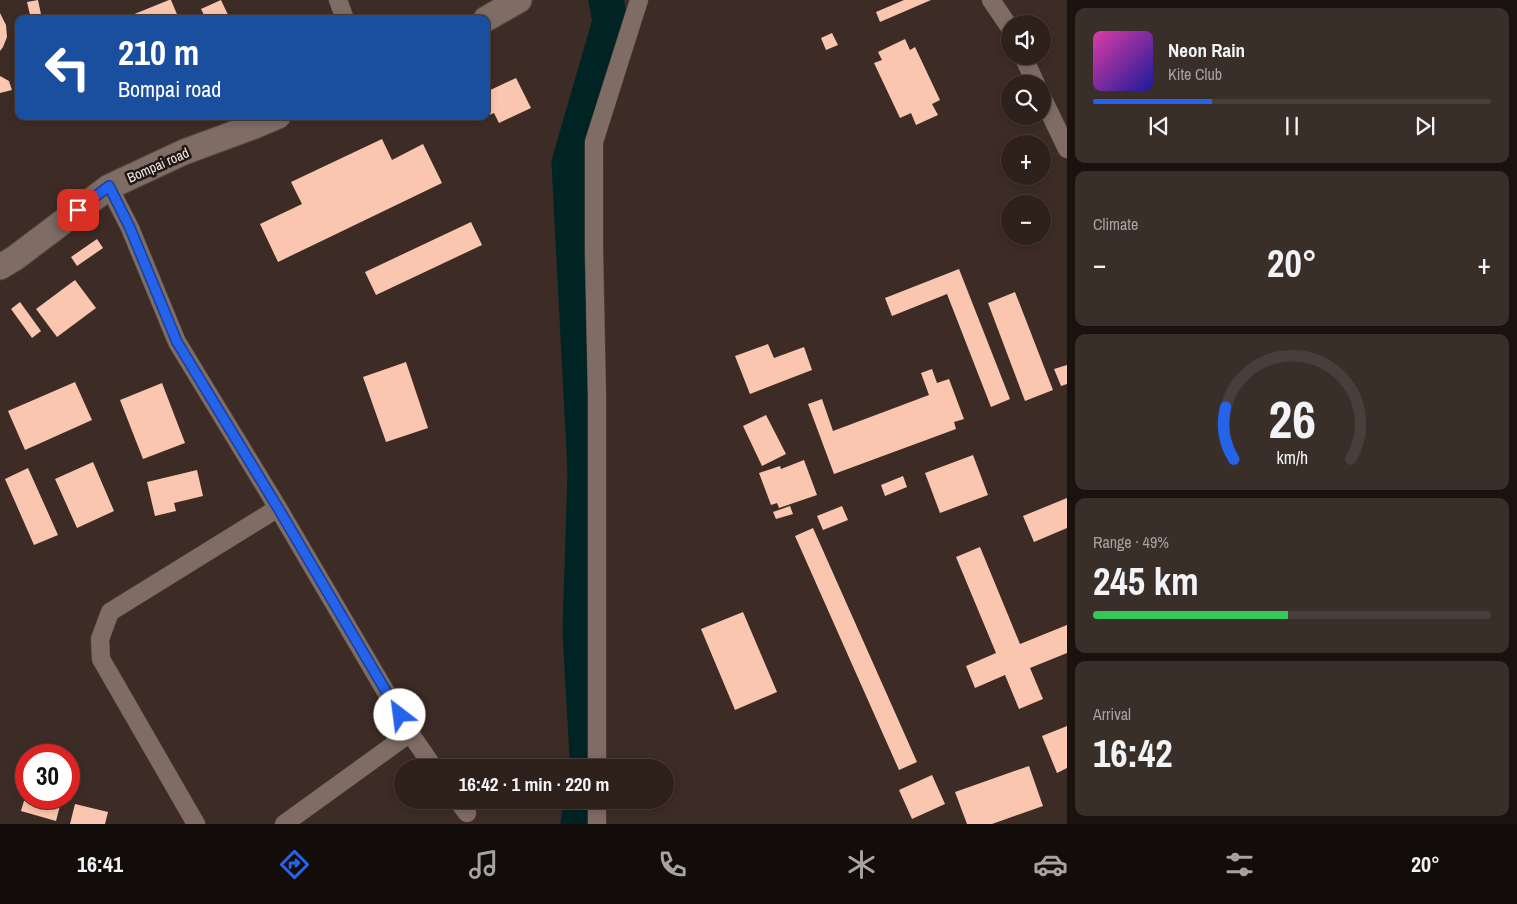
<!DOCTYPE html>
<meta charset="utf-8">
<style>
:root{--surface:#2e211c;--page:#3a2e29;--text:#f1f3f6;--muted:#a7a3a3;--line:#493e3b;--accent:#2563eb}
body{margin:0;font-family:"Archivo Narrow",sans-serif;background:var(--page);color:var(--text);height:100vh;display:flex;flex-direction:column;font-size:19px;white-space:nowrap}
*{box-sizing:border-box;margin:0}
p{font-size:16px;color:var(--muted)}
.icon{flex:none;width:28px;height:28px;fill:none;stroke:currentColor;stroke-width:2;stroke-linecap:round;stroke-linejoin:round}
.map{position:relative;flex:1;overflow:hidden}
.details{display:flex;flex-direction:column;gap:8px;padding:8px;background:#19120f;width:450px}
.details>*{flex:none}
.hud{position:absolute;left:15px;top:15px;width:475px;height:105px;border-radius:10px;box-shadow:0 2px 8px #0003,0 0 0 1px var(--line);background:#1a4fa0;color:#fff;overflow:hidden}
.fabs{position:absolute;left:1001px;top:15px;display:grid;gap:10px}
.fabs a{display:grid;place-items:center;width:50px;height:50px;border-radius:50%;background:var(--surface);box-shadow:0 2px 8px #0003,0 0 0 1px var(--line);font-size:25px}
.speed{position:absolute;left:15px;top:744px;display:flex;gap:10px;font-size:25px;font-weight:700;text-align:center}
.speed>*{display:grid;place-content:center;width:65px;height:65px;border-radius:50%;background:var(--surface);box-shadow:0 2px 8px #0003,0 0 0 1px var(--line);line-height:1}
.speed .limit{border:8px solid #d22;background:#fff;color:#111}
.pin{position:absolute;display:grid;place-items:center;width:42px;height:42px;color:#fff;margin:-21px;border-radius:10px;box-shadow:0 2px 8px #0006}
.me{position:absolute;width:55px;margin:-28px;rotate:330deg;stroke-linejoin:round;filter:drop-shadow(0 0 4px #0008)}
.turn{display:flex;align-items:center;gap:18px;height:105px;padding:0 20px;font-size:22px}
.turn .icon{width:65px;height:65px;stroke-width:2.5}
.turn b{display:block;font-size:35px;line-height:42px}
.big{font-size:38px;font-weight:800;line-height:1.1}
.details .widget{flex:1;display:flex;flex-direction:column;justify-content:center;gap:8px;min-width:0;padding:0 18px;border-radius:10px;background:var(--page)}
.details .dial{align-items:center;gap:0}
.dial svg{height:130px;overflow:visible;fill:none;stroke:var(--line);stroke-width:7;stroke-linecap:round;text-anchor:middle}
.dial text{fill:var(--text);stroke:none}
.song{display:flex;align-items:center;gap:15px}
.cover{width:60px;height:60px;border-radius:8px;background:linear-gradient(135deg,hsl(320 70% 55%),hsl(240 70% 35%))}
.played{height:5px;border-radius:2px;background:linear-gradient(90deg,var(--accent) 30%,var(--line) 30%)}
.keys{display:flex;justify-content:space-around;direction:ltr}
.heat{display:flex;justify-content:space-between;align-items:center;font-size:28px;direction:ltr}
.charge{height:8px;border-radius:4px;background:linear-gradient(90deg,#34c759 49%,var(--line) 0)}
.trip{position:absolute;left:394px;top:759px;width:280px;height:50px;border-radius:25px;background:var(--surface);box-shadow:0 2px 8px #0003,0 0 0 1px var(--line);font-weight:800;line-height:50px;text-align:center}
.menu{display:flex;height:80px;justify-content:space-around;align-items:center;background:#120d0b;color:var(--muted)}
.menu .icon{width:35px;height:35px}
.menu .current{color:var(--accent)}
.menu b{font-size:22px;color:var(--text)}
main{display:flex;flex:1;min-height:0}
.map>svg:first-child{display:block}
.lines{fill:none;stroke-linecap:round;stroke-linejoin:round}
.river{stroke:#002324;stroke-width:35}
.building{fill:#fbc6af}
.street-casing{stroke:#554841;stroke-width:19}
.secondary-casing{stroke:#554841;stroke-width:27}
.street{stroke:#7f6c64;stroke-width:18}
.secondary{stroke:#7f6c64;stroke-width:25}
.route-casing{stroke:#184099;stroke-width:12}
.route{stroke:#2563eb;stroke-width:9}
.labels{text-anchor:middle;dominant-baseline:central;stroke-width:5;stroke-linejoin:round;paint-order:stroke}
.street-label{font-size:14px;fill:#f4e9e4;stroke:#1e1714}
</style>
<main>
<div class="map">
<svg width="1067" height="824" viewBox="0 0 1067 824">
<rect width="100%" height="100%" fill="#3d2c25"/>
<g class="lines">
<!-- river -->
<path class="river" d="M586,768L587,757L580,632L585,471L569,163L610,21L606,0
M578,824L581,800"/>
</g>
<!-- building -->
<path class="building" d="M38,0L42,19H31L27,2Z
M169,0H171L179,19H127V17Z
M221,0L230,19H206L201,9Z
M904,0H931L880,22L876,12Z
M0,13L6,25L7,37L3,47L0,51Z
M832,33L838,45L826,50L821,38Z
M905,39L910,50L915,47L940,100L932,104L938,115L916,125L911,113L900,118L874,63L882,60L878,52Z
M0,76L9,81L12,90L0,93Z
M516,78L531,108L499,123L494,113L487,116L486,114V106L489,105L486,100V92Z
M382,139L392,160L423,144L442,183L278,262L260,224L302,204L291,182Z
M471,222L482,245L376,295L365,272Z
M97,239L103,248L77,266L71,257Z
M959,269L1010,399L991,407L947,294L892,316L885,298Z
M75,280L96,308L57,337L36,309Z
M1015,292L1053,390L1025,401L988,303Z
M20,302L41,331L32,338L11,309Z
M768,344L774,358L804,347L812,370L750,394L735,356Z
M406,362L428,428L386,442L363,377Z
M1067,365V384L1061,386L1054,369Z
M932,369L937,383L949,379L964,419L954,422L956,429L834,474L808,404L822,399L833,431L929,395L921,373Z
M75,382L92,420L25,450L8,411Z
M162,383L185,443L143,459L120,400Z
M766,415L786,454L762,466L743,426Z
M973,455L988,495L940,513L925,473Z
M804,460L817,495L779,508L777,503L771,505L759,473L780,466L781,469Z
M93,462L114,511L77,528L55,479Z
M28,468L58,535L34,545L5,479Z
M197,470L203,496L174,503L176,511L155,516L147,482Z
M903,476L907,487L885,496L881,485Z
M1067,498V528L1034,542L1023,516Z
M790,506L793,514L776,519L773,512Z
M842,506L848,520L823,530L817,516Z
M813,528L917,762L899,770L795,536Z
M980,547L1020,644L1067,625V653L1030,668L1043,699L1019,709L1005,675L975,688L966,666L996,653L956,557Z
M743,612L777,692L735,710L701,629Z
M1067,726V768L1057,773L1042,736Z
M1029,766L1043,806L992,824H967L955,792Z
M932,775L945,804L912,819L899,790Z
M26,794V798H62L56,821L21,811Z
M75,804L108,812L105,824H70Z"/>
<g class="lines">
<defs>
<path id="street" d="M338,0L345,19
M991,0L1010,28
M1023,56L1036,84
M1042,97L1067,149
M109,187L130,228L177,342L278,508L410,733L434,768
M597,768V397L594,251V142L639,0
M457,800L467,813
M196,824L101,659L100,639L110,612L278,508
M284,824L410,733
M597,824V800"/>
<path id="secondary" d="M486,19L519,0
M0,267L15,258L109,187L184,152L252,127L278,116"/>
</defs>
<!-- street casing -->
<use href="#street" class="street-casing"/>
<!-- secondary casing -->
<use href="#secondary" class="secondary-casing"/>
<!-- street -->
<use href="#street" class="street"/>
<!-- secondary -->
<use href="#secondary" class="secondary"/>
</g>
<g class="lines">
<defs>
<path id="route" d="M78,210L109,186L130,228L177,342L278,508L400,715"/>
</defs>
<!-- route casing -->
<use href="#route" class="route-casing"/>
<!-- route -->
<use href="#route" class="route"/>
</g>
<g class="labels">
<!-- street labels -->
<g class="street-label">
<text transform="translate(158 165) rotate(-24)">Bompai road</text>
</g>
</g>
</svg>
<div class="fabs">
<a><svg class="icon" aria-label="sound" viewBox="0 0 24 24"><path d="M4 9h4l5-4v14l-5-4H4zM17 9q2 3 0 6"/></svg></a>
<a><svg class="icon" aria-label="search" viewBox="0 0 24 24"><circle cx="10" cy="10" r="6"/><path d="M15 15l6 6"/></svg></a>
<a>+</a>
<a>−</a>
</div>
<div class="speed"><div class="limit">30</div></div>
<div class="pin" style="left:78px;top:210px;background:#d93025"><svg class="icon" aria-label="arrive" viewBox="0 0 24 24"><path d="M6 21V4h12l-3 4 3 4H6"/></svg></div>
<svg class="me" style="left:400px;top:715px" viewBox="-20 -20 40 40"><circle r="19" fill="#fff"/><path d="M0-13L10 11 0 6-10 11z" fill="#2563eb"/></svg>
<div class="trip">16:42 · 1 min · 220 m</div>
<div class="hud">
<div class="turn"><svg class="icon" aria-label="left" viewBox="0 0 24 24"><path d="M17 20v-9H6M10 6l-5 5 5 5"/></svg><div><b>210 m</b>Bompai road</div></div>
</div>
</div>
<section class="details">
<div class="widget">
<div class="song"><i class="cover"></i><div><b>Neon Rain</b><p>Kite Club</p></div></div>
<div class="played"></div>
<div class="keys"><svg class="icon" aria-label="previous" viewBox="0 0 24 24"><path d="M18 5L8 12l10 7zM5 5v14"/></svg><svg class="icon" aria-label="pause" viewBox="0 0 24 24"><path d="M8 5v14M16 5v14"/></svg><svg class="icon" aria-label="next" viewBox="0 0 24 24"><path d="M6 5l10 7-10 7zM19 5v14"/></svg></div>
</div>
<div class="widget"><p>Climate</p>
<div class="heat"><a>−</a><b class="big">20°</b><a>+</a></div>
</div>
<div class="widget dial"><svg viewBox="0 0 100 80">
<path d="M14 69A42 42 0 1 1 86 69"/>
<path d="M14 69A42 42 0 0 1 9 37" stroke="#2563eb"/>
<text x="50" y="56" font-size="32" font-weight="700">26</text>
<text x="50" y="72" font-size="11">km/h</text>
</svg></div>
<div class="widget"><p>Range · 49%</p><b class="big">245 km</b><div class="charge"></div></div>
<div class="widget"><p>Arrival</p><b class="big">16:42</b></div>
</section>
</main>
<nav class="menu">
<b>16:41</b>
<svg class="icon current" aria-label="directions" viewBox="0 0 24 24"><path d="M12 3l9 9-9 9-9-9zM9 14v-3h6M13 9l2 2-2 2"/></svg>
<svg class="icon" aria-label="music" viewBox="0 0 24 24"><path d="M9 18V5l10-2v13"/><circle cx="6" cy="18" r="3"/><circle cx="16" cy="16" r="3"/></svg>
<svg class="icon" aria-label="phone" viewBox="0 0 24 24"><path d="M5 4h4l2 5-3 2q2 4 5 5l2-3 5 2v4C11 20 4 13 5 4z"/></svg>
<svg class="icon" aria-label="climate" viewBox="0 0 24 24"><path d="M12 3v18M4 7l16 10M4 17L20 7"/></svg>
<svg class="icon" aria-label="car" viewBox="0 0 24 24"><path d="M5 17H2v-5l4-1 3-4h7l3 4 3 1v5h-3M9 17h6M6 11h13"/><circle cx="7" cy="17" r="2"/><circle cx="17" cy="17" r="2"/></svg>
<svg class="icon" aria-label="filters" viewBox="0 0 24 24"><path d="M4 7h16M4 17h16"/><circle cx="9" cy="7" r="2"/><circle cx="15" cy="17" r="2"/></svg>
<b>20°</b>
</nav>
